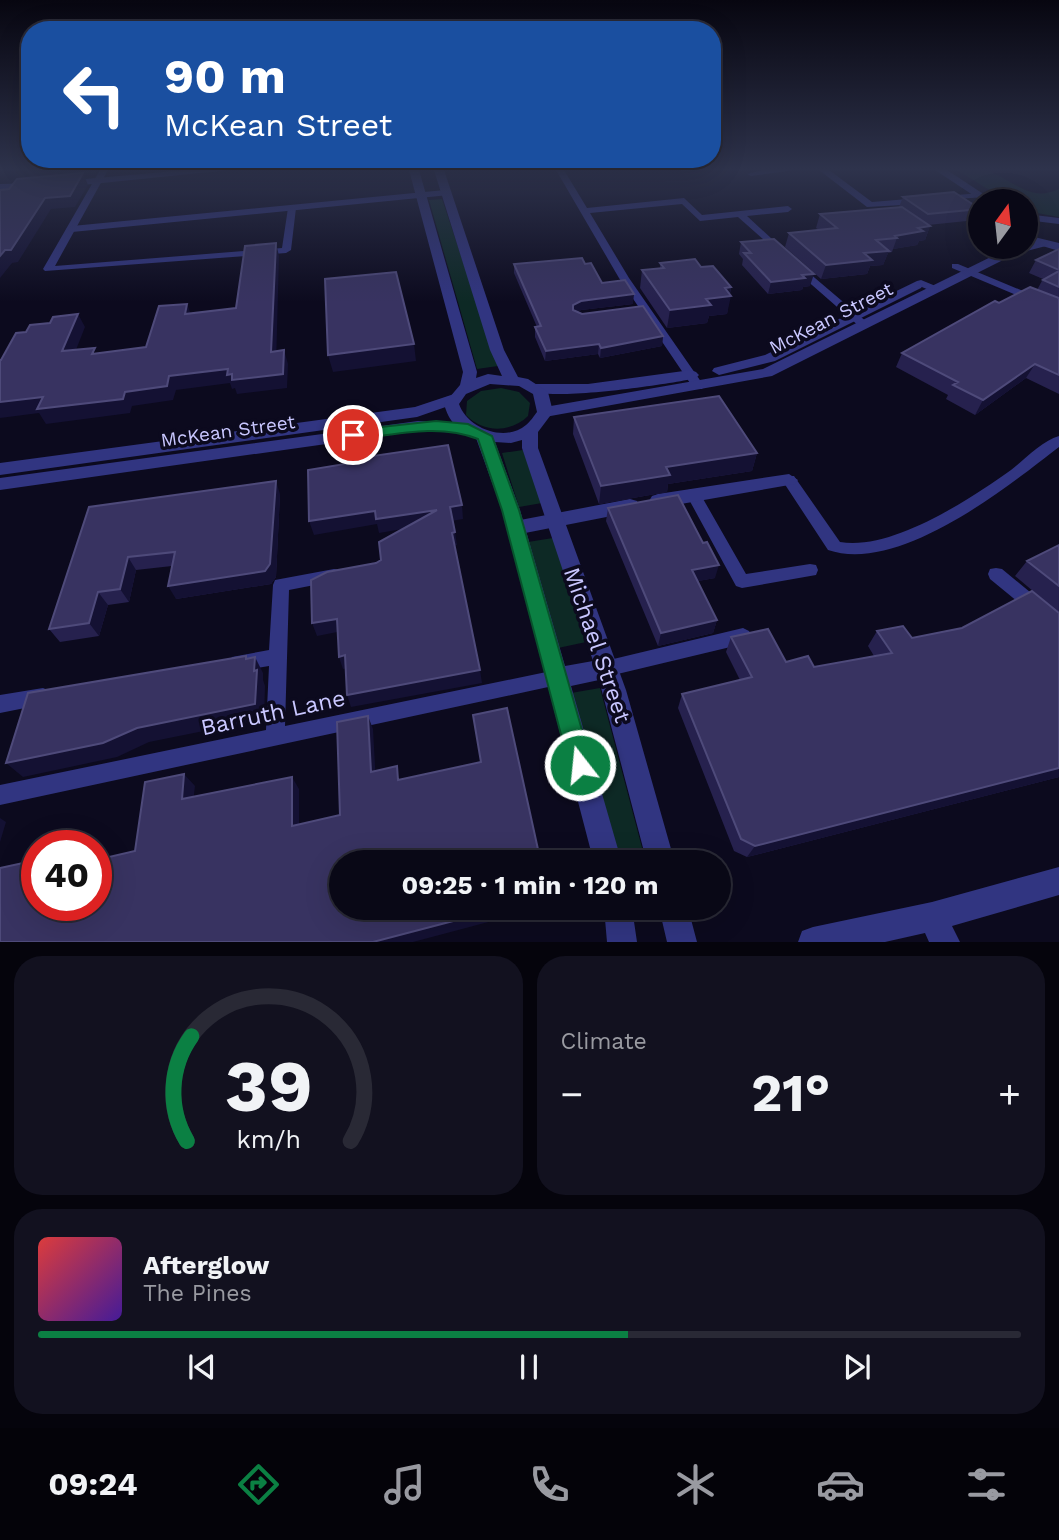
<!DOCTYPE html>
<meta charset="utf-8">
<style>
:root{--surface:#090816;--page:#12111f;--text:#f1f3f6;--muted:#999aa1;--line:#292935;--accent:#0b8043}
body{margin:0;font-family:"Work Sans",sans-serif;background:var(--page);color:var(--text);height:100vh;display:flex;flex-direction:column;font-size:26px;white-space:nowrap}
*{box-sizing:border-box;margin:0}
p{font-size:23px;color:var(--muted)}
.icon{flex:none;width:38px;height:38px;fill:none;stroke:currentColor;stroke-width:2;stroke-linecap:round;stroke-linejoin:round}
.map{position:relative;height:942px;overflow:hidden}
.drawer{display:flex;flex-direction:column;gap:14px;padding:14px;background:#05040c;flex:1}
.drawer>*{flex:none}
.banner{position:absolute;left:21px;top:21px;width:700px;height:147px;border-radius:28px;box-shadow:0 7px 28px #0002,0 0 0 2px var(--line);background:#1a4fa0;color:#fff;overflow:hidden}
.needle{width:46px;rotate:15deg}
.tools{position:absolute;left:968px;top:189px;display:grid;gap:14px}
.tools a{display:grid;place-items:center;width:70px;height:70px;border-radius:50%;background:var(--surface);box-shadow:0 7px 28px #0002,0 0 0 2px var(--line);font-size:35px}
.speed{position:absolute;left:21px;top:830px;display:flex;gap:14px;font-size:35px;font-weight:700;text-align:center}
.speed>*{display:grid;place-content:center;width:91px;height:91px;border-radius:50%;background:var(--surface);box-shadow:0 7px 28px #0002,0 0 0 2px var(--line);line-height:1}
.speed .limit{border:10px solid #d22;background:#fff;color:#111}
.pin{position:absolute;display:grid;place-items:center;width:60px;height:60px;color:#fff;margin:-30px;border:4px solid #fff;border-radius:50%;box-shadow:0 2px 7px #0007}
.me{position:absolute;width:77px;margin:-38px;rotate:344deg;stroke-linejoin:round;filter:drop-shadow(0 0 5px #0008)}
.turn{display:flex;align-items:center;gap:24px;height:147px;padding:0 28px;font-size:32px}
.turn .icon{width:91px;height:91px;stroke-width:2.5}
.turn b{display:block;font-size:49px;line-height:60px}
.big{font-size:52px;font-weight:700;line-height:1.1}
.drawer .widget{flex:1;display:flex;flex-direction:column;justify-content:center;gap:10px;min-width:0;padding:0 24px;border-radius:28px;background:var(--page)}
.drawer .dial{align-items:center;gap:0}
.dial svg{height:182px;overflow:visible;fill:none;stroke:var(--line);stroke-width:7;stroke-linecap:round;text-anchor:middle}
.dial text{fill:var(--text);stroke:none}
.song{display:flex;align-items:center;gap:21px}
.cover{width:84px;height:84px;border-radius:10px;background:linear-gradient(135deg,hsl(0 70% 55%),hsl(260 70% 35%))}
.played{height:7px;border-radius:4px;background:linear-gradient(90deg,var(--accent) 60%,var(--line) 60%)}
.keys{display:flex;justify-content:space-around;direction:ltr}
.heat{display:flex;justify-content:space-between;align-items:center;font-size:38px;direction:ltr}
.drawer .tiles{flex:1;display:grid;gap:14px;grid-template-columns:1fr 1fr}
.widget:last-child{grid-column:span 2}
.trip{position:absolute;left:329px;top:850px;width:402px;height:70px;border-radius:35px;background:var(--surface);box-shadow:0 7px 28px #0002,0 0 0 2px var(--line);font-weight:700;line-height:70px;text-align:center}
.tabs{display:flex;height:112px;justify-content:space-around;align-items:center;background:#040309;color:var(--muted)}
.tabs .icon{width:49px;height:49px}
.tabs .on{color:var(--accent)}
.tabs b{font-size:32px;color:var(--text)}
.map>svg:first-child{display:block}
.green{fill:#0d2925}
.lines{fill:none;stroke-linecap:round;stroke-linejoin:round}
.service{fill:#313581;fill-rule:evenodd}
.minor{fill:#313581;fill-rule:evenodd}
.tertiary{fill:#313581;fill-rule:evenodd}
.wall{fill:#26214e}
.shaded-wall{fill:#141133}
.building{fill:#383361;stroke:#4e4a7a;stroke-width:2}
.route{fill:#0b8043;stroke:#07532c;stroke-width:2}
.labels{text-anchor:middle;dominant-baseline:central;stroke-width:7;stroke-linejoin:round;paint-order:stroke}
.street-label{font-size:19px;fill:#c9c7ff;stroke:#0c0a1e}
.near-street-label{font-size:23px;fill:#c9c7ff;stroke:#0c0a1e}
</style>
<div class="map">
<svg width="1059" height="942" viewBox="0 0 1059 942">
<rect width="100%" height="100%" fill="#0c0a1e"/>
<!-- green -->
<path class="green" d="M957,170C968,170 982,168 991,172C1016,183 1031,202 1059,189V217L1026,211V201H1007Z
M442,199L498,366L477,369L429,200Z
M501,388L519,392L530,403L528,416C511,433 483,433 466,415L467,401L481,391Z
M523,450L542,503L519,507L502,453Z
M553,538L586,642L558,648L528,542Z
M600,688L646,863H620L571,693Z"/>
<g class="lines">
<!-- service -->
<path class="service" d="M100,170H108L55,266L282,248L288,208L292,205L296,208L291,250L286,253L45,271L43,269Z
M556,170H564L587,208L684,198L702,215L788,206L792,209L788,212L747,216L785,251V255L782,256L738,217L700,221L682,204L590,213L629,278L704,386L702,389H694L619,278Z
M763,170H794L751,176L747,174Z
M819,170H829L872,202L920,198L924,201L920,204L867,207Z
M981,193L985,195L984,197L944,200L940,198L944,196Z
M952,264H958L1059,306V313L952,268Z
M796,267H802L868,323V327H860L796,271Z
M921,280L938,287L939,289L934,292L917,285V281Z
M1059,436V447C1006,488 899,574 828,550L782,480L784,476H794L840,542C892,551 970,499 1011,470C1025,459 1042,441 1059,436Z
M693,489L698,490L746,574L810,564L816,565L818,570L816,575L742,588L736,586L686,494L688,490Z
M996,568L1002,569L1059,616V633L1053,631L990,579L988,574L990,569Z
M334,569L340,570L342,575L340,580L289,590L285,726L556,670L562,672L565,678L562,684L0,805V785L266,730L269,666L238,671L232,669L229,663L232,657L269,650L273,585L275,580Z
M743,628L749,631L752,636L749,641L743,644L605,677L599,675L596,669L599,663L605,661Z
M43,688L50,691L52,697L50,703L0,713V695Z"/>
<!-- minor -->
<path class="minor" d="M186,170H229L63,187L58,184L63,181Z
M39,183V187L35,188L0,190V184Z
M445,190L449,191V195L72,232L66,229L72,226Z
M1042,241L1046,242V246L1015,254L772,376L545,417L537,412L545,407L763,369L1007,249L1026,247V244Z
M917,281L923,285L921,288L775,361L719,375L712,371L714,368L765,355Z
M691,370L696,372L699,375L696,378C672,384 543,403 528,389L536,384H588Z
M454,394L462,399L460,402L417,417L0,475V463L415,407Z
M418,421L463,423L471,428L463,433L418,431L0,490V478Z
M789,474L798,480L795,484L658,508L652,506L649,501L652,496L658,494Z
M630,499L637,501L639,506L637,511L515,535L508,533L506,528L508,523L515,521Z
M1059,867V895L952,926L960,942H929L925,933L885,942H798L802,931L813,927L932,902Z"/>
<!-- tertiary -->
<path class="tertiary" d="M409,170H419L477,372L476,378L488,374L502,376L490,350L434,170H444L504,350L518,377L528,379L548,392L553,412L538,432V448L626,690L675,863H647L599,680L571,686L622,863H594L502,510L476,438C458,431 449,422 444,404L460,385L463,372ZM490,384L519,386L533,394L537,412C534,416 530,422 526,425C505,443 467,428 459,404L466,394ZM522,440V448L593,661L565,666L520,510L495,442L511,443Z
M935,170H947L994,201H982Z
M1026,214L1059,218V224L1026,220Z
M1026,235L1059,243V251L1026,241Z
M604,908H632L637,942H607Z
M659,908H688L697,942H667Z"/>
</g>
<!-- wall -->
<path class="wall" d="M903,197L980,209V211L976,220L928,225L930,226L925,240L919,241L917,245L893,249L892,252L888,253L883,265L870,266L867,274L821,279L785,247L789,233L819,230L816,228L820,214L899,207Z
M741,242L810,286L803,287L802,290L768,294L742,265L743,259L739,254Z
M1059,249V394L1026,378L975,415L946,399L948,395L896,367L902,353L999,303L1037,290L1043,279L1029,273L1036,260Z
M660,263L701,267L731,287L727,314L709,316L707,323L667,328L640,288L642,270L660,268Z
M514,264H585L602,283L633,304L581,310L578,312L663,336L662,346L600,358L598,354L545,361L535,337V327H537L514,273Z
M574,417L757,453L752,471L668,484L667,492L599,504L573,434Z
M280,494L276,577L271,584L176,599L172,566L136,570L129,602L108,605L99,636L60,642L49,629L89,507Z
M608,508L715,578L698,581L717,620L713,633L658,646L606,521Z
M1059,545V613L1015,576L1027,561Z
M1059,613V777L747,857L734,851L678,708L682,694L740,680L726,652L731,637L786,662L814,667L874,656L868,646L877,631L912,638Z"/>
<!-- shaded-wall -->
<path class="shaded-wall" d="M38,170H97L95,174L84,175L88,185L75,207L51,209L18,262L12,263L0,278V256L5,250L31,179L27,171Z
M930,226L925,240L919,241L917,245L893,249L897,238L895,236L918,228Z
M276,243L279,256L276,366L271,352Z
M889,251L883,265L870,266L867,274L821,279L826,265L864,253Z
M814,274L810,286L803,287L802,290L768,294L771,282L802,275Z
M731,287L729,296H731L727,314L709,316L707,323L667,328L670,310L706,299L725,288Z
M634,294L633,304L581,310L573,315V305L581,301Z
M187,304L192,317L185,314Z
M78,314L85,327L70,365L62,351Z
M663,336L662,346L600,358L601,348Z
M414,344L416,361L333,372L328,355Z
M599,344L598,354L545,361L546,351Z
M284,350L288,364L287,388L237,394L235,388L232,389L230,383L176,390L173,400L132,406L130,413L46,424L39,413L0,418V402L43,397L125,392L169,376Z
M1035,364L1026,378L975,415L983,400Z
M757,453L752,471L668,484L667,492L599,504L601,486L666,467Z
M276,481L280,494L276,577L271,584L176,599L168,586Z
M462,505L463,519L451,521L450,507Z
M437,510L438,523L379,533L377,524L314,535L309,521L375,511Z
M455,532L457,545L453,546L452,533Z
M128,557L136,570L129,602L120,589Z
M719,565L715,578L688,583L692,570Z
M98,592L108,605L99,636L89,623Z
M337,619L342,631L317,636L312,623Z
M717,620L713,633L658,646L661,633Z
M345,655L349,668L343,669L339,657Z
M255,657L263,673V680L265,686L264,719L149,742L117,757L23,777L6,763L254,671Z
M480,670L482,683L351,707L347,695Z
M368,716L373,729L376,784L371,772Z
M1059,768V777L747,857L755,846Z
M184,774L195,786L192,811L182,799Z
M292,777L299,789V838L292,826Z
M0,818L6,822L0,842Z
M503,908H541L413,942H373Z"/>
<!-- building -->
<path class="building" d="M83,173L70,196L45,198L11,250H5L0,256V190L9,189L17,179Z
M954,192L980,209L928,214L903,197Z
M902,207L930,226L918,228L923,231L895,236L897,238L876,240L889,251L864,253L872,260L826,265L789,233L837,228L820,214Z
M774,239L814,274L802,275L805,278L771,282L744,253H751L741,242Z
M276,243L271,352L284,350L283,374L232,380V374L227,375L228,369L169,376L167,386L125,392L123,399L37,409L43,397L0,402V360H1L16,333L26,332L30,325L50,323L53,317L78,314L62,351L95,348L92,354L146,347L159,306L187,304L185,314L236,308L245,246Z
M1059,249V270L1036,260Z
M582,258L585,264L591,263L602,283L625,280L634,294L581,301L573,305V310L582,314L643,306L663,336L601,348L599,344L546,351L535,327L541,326L514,264Z
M695,259L701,267L713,266L731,287L725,288L731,296L706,299L711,305L670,310L642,270L664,268L660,263Z
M1059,271V287L1043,280Z
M396,272L414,344L328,355L325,279Z
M1030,287L1059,298V375L1035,364L983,400L953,385L958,382L902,353L995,301L999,303Z
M719,396L757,453L666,467L670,475L601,486L574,417Z
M448,445L462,505L450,507L455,532L452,533L480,670L347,695L345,655L339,657L337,619L312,623L311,580L327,572L376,563L381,560L379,542L437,510L376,519L375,511L309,521L308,470L345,464V460Z
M276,481L270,564L265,571L168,586L175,552L128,557L120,589L98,592L89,623L49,629L89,507Z
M678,495L703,543L707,542L719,565L692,570L717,620L661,633L608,508Z
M1059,545V586L1027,561Z
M1032,591L1059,613V768L755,846L741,839L682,694L752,677L731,637L768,629L786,662L808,656L814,667L892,653L877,631L903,626L912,638L962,628Z
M246,656V659L255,657L254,671L257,670L255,704L137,728L103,743L6,763L28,693Z
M507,708L541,863H341V908H503L373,942H0V868L37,860V905H96V860L135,851L145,782L184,774L182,799L292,777V826L340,815L337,722L368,716L371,772L397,766L398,780L481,762L473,715Z"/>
<!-- sky -->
<linearGradient id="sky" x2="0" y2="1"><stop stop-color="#070610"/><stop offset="0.56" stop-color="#2e334c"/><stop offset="1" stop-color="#2e334c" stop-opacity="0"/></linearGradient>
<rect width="1059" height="302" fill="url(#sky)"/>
<!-- route -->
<path class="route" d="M436,421L468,424L492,436L519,510L592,765L588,773L580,776L572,773L569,765L502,510L478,439C438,423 394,435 353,440L345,435L353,430Z"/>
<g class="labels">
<!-- street labels -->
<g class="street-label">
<text transform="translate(831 318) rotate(-27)">McKean Street</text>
<text transform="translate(228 431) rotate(-8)">McKean Street</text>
</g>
<!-- near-street labels -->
<g class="near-street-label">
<text transform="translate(597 645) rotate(71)">Michael Street</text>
<text transform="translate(273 713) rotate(-12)">Barruth Lane</text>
</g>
</g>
</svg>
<div class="tools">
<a><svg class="needle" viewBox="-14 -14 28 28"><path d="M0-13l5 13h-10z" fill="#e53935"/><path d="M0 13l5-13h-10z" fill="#999aa1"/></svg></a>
</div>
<div class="speed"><div class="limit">40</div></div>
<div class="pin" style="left:353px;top:435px;background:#d93025"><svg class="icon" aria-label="arrive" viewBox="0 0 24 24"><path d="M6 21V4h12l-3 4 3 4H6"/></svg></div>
<svg class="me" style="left:580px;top:765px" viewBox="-20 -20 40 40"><circle r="17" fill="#0b8043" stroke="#fff" stroke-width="3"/><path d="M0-11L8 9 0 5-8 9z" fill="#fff"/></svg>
<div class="trip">09:25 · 1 min · 120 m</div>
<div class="banner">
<div class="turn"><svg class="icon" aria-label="left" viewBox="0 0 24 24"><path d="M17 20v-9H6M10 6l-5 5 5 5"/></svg><div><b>90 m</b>McKean Street</div></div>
</div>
</div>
<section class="drawer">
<div class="tiles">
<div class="widget dial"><svg viewBox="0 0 100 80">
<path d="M14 69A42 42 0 1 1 86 69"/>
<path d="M14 69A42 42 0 0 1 16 23" stroke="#0b8043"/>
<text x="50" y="56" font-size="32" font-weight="700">39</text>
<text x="50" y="72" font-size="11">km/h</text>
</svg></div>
<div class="widget"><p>Climate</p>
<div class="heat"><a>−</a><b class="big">21°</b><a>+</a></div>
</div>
<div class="widget">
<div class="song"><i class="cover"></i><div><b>Afterglow</b><p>The Pines</p></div></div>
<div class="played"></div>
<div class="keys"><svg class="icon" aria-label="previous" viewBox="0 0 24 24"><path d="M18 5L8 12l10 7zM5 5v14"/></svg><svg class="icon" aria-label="pause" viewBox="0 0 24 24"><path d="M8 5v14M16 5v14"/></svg><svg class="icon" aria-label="next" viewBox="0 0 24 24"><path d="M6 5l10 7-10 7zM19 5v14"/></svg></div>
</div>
</div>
</section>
<nav class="tabs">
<b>09:24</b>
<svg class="icon on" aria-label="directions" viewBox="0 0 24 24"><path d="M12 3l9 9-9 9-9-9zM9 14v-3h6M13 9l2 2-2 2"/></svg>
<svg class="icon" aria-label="music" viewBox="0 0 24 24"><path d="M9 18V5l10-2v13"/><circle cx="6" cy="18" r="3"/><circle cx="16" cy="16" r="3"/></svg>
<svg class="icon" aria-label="phone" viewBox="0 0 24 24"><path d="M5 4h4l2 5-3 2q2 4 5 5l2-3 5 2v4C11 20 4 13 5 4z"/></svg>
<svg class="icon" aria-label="climate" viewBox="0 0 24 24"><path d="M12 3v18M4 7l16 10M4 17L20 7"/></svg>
<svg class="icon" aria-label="car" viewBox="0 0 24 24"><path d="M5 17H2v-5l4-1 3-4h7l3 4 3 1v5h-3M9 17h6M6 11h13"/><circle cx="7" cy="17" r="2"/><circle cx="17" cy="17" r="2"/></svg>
<svg class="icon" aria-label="filters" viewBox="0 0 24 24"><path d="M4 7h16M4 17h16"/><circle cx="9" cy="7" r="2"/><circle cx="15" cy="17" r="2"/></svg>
</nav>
